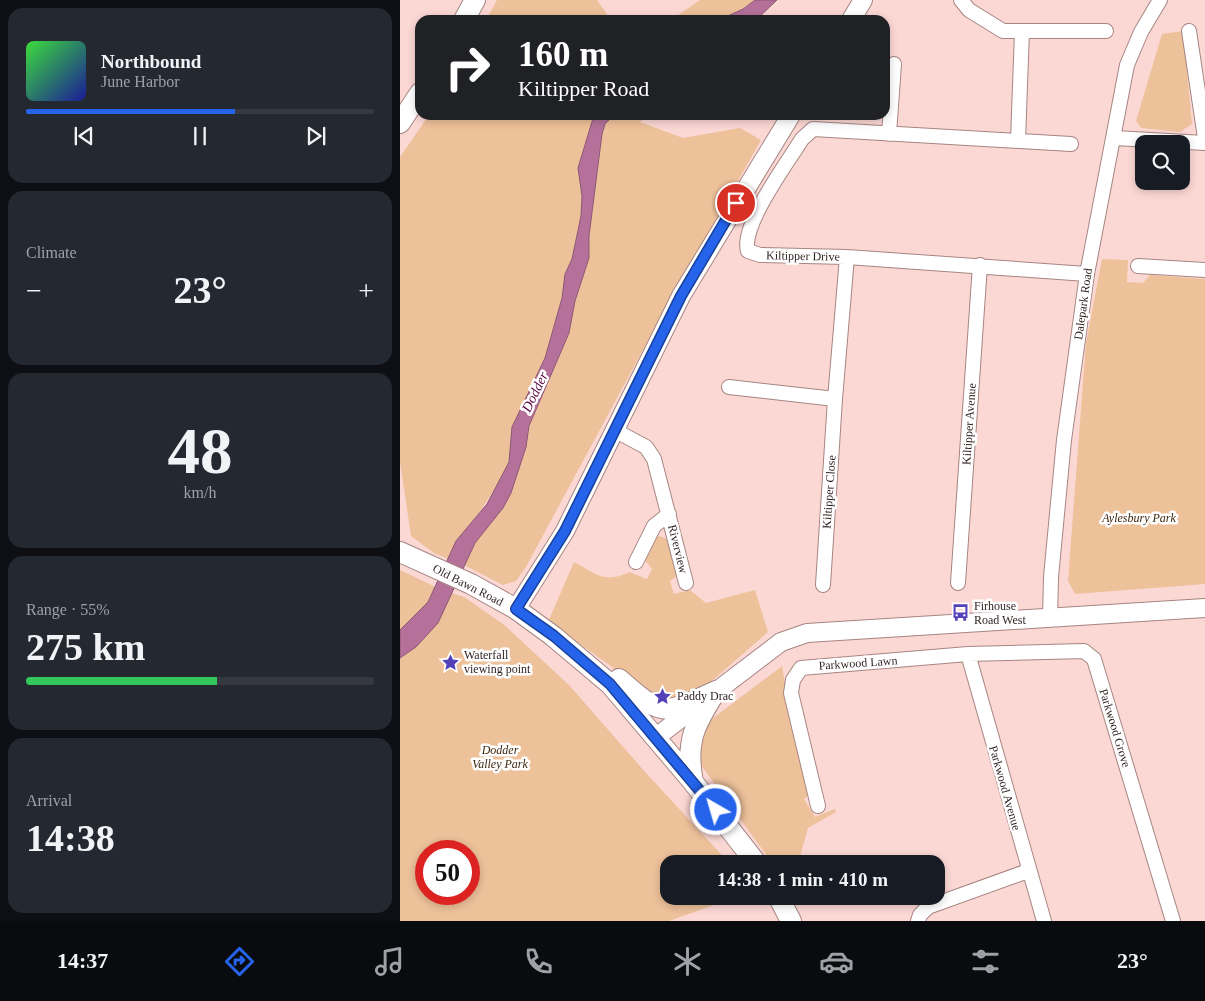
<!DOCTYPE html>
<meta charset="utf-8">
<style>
:root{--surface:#171b24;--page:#242831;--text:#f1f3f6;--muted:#9ea1a6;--line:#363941;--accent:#2563eb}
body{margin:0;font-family:"Times New Roman",serif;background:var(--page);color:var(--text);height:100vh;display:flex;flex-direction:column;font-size:19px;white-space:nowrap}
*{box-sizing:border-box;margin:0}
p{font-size:16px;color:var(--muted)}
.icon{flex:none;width:28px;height:28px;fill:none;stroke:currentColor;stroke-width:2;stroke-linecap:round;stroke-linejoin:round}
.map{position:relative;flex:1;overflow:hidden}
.drawer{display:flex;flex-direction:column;gap:8px;padding:8px;background:#0d0f14;width:400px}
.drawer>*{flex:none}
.guide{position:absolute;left:15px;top:15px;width:475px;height:105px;border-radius:15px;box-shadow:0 2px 8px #0003;background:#202124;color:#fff;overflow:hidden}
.buttons{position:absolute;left:735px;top:135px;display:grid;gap:10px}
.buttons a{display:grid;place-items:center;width:55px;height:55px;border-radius:10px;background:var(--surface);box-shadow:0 2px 8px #0003;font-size:25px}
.speed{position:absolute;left:15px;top:840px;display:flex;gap:10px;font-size:25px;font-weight:700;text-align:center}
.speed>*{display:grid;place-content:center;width:65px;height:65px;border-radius:50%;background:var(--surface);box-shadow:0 2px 8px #0003;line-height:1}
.speed .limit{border:8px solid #d22;background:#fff;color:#111}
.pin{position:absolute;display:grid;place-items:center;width:42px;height:42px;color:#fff;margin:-21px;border:2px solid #fff;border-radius:50%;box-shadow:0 1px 5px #0007}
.me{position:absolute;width:55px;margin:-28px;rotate:322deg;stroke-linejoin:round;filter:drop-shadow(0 0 4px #0008)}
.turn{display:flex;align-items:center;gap:18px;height:105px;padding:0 20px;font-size:22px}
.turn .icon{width:65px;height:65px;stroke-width:2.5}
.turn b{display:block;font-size:35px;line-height:42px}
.big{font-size:38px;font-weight:700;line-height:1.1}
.drawer .widget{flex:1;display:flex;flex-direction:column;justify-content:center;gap:8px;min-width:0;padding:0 18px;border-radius:15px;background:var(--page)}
.drawer .dial{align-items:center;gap:0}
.dial b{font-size:65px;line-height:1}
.song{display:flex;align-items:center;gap:15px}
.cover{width:60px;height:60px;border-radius:8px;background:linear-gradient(135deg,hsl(120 70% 55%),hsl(240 70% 35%))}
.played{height:5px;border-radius:2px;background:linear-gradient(90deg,var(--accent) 60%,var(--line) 60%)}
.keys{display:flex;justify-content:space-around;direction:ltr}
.heat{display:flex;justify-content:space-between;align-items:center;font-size:28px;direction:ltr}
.charge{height:8px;border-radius:4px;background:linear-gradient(90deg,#34c759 55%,var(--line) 0)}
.trip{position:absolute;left:260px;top:855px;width:285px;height:50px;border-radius:15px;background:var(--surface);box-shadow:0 2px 8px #0003;font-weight:700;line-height:50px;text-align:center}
.dock{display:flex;height:80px;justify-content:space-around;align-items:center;background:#090b0e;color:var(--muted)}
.dock .icon{width:35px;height:35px}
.dock .selected{color:var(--accent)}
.dock b{font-size:22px;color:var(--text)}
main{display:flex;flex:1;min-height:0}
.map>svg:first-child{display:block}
.green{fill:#edc19a;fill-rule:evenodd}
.water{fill:#b57199;stroke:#8c5874}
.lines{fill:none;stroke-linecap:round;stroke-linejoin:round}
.minor-casing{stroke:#a68582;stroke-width:16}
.tertiary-casing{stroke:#a68582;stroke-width:20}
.secondary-casing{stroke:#a68582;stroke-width:22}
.minor{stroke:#fff;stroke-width:14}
.tertiary{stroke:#fff;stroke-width:18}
.secondary{stroke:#fff;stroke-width:20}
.route-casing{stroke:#184099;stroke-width:12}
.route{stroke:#2563eb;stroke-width:9}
.labels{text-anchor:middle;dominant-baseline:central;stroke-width:5;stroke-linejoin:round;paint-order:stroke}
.street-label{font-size:12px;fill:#2c1f1e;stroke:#fff}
.park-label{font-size:12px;font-style:italic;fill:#3e260e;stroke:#fff}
.poi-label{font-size:12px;fill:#2c1f1e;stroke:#fff;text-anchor:start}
.water-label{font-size:14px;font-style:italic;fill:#590441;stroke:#fff}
</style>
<main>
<section class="drawer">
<div class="widget">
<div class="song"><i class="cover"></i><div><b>Northbound</b><p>June Harbor</p></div></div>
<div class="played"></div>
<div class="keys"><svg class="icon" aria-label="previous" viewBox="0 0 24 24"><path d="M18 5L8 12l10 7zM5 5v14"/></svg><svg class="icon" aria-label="pause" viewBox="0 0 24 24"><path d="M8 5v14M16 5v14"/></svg><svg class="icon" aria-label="next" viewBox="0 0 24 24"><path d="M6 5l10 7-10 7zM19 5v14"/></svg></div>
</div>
<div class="widget"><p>Climate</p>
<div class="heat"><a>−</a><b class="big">23°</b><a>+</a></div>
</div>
<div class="widget dial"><b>48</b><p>km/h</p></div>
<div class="widget"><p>Range · 55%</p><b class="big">275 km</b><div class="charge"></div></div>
<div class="widget"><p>Arrival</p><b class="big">14:38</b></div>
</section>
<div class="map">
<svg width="805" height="921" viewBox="0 0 805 921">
<rect width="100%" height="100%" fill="#fcd8d5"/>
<!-- green -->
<path class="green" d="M97,0H197L211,20H86Z
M300,0H355C324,23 307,20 271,20Z
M783,31L792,124L780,132L741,128L736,121L762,34Z
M29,115H194L178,168L182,196L181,216L172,259L165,274L162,298L145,358L112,427L109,462L102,478L75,519L56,541L48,559L34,553L11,536L0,462V157Z
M214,115H246L240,122L283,138L340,128L361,140L245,346L126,567L116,581L103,585L64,565L75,543L89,525L126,447L129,426L169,333L175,301L189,258V236L202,134L205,124Z
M702,259L728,260L727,282L743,283L750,275L805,279V584L675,594L668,581L686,343Z
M259,536L270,540L277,576L270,581L274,594L290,590L306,603L355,590L368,632L306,686L265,704C225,678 188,648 148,622L174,562C196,574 205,584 229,572L247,579L252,569L243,558L250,542Z
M0,570L42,590L64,597L103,624L169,685L246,773L330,864H269V896H339L269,921H0ZM26,851H69V894H26Z
M382,666L395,743L410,794L404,799L415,817L435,809L436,812L408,828L398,864H373L301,765L296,745L304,725Z"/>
<!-- water -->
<path class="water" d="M355,0H377L356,20H319L343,9Z
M194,115H214L205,124L202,134L189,236V258L175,301L169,333L129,426L126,447L111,493L103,508L75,543L38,623L16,647L0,658V630L28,602L56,541L87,504L109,462L112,427L145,358L162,298L165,274L172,259L181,216L182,196L178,168Z"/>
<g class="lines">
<defs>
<path id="minor" d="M561,0L569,10L603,31H706
M789,31L805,138
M489,134L494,64
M715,138L805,143
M618,140L622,31
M671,144L413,129L402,139C388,162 340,226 348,251L360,255L447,257L687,274
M738,266L805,270
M329,387L435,399
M216,431L246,447L254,459L286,583
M236,562L254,526L269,514
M558,583L580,265
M423,585L435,399L447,257
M650,619L651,577L664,440L687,274L727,65L741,32L760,0
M568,654L644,921
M418,806L391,693L393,680L401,668L568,654L684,651L694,659L773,921
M518,921L520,915L528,907L628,871"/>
<path id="tertiary" d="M451,20L463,0
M116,609L165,531L281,296L391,115
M255,738L381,642L407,633L805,608"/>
<path id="secondary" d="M64,20L75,0
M0,123L20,93
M0,552L71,584L116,609L153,636L210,684L293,782L357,864
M219,679C263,718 264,715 316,691
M293,782C285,741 295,724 316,691
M378,896L391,921"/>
</defs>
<!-- minor casing -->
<use href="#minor" class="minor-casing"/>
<!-- tertiary casing -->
<use href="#tertiary" class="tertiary-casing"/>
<!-- secondary casing -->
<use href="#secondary" class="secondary-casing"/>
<!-- minor -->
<use href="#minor" class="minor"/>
<!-- tertiary -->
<use href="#tertiary" class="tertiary"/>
<!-- secondary -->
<use href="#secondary" class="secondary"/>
</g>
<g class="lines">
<defs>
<path id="route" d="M316,810L210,684L154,636L116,609L165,531L281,296L336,203"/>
</defs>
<!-- route casing -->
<use href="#route" class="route-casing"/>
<!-- route -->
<use href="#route" class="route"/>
</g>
<!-- icons -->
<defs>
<symbol id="bus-bare" viewBox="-9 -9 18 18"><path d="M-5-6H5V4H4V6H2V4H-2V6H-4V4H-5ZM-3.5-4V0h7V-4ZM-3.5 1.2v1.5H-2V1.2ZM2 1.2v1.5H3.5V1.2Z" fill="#5441b9" stroke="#fff" stroke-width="2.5" paint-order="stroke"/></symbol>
<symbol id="sight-bare" viewBox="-9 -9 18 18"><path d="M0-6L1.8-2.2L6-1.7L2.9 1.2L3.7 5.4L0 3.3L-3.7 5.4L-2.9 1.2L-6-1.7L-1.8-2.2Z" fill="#5441b9" stroke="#fff" stroke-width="2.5" paint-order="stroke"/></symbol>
</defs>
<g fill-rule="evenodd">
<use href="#bus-bare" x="548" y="600" width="25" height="25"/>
<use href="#sight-bare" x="38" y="650" width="25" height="25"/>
<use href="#sight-bare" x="250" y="684" width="25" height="25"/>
</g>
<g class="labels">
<!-- street labels -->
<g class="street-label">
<text transform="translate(403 256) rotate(1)">Kiltipper Drive</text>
<text transform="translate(683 304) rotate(-82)">Dalepark Road</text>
<text transform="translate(569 424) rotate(-86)">Kiltipper Avenue</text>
<text transform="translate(429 492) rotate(-86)">Kiltipper Close</text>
<text transform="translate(278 549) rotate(76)">Riverview</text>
<text transform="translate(68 585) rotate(27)">Old Bawn Road</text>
<text transform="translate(458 663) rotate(-4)">Parkwood Lawn</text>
<text transform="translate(715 728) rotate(73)">Parkwood Grove</text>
<text transform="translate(605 788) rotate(74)">Parkwood Avenue</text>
</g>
<!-- park labels -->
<g class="park-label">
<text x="739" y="518">Aylesbury Park</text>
<text x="100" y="750">Dodder<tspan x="100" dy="14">Valley Park</tspan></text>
</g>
<!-- poi labels -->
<g class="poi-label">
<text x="574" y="606">Firhouse<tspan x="574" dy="14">Road West</tspan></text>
<text x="64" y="655">Waterfall<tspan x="64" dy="14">viewing point</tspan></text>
<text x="277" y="696">Paddy Drac</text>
</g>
<!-- water labels -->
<g class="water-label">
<text transform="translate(135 392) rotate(-64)">Dodder</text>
</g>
</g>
</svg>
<div class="buttons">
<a><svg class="icon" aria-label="search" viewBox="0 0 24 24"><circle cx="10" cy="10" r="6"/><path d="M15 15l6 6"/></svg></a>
</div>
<div class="speed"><div class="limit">50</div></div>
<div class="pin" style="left:336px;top:203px;background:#d93025"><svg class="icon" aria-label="arrive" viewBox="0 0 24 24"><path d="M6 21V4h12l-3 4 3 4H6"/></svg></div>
<svg class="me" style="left:316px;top:810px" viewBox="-20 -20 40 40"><circle r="17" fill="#2563eb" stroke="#fff" stroke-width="3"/><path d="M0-11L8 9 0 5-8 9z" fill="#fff"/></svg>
<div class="trip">14:38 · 1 min · 410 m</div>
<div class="guide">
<div class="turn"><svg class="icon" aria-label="right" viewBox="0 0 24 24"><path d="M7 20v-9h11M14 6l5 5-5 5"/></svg><div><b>160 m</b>Kiltipper Road</div></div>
</div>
</div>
</main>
<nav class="dock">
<b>14:37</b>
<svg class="icon selected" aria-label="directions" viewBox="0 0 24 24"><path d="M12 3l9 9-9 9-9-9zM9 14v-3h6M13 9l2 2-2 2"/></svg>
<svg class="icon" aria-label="music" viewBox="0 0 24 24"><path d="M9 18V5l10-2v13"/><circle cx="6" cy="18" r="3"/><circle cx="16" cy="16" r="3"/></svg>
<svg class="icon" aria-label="phone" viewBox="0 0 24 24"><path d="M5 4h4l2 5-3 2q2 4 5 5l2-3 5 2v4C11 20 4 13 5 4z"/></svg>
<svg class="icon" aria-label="climate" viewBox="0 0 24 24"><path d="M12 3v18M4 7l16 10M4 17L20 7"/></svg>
<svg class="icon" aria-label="car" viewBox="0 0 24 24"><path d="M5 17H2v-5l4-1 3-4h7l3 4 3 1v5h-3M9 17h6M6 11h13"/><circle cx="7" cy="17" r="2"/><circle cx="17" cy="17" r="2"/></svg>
<svg class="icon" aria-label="filters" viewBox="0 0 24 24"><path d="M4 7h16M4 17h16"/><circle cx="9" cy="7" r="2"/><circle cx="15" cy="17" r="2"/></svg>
<b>23°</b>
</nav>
